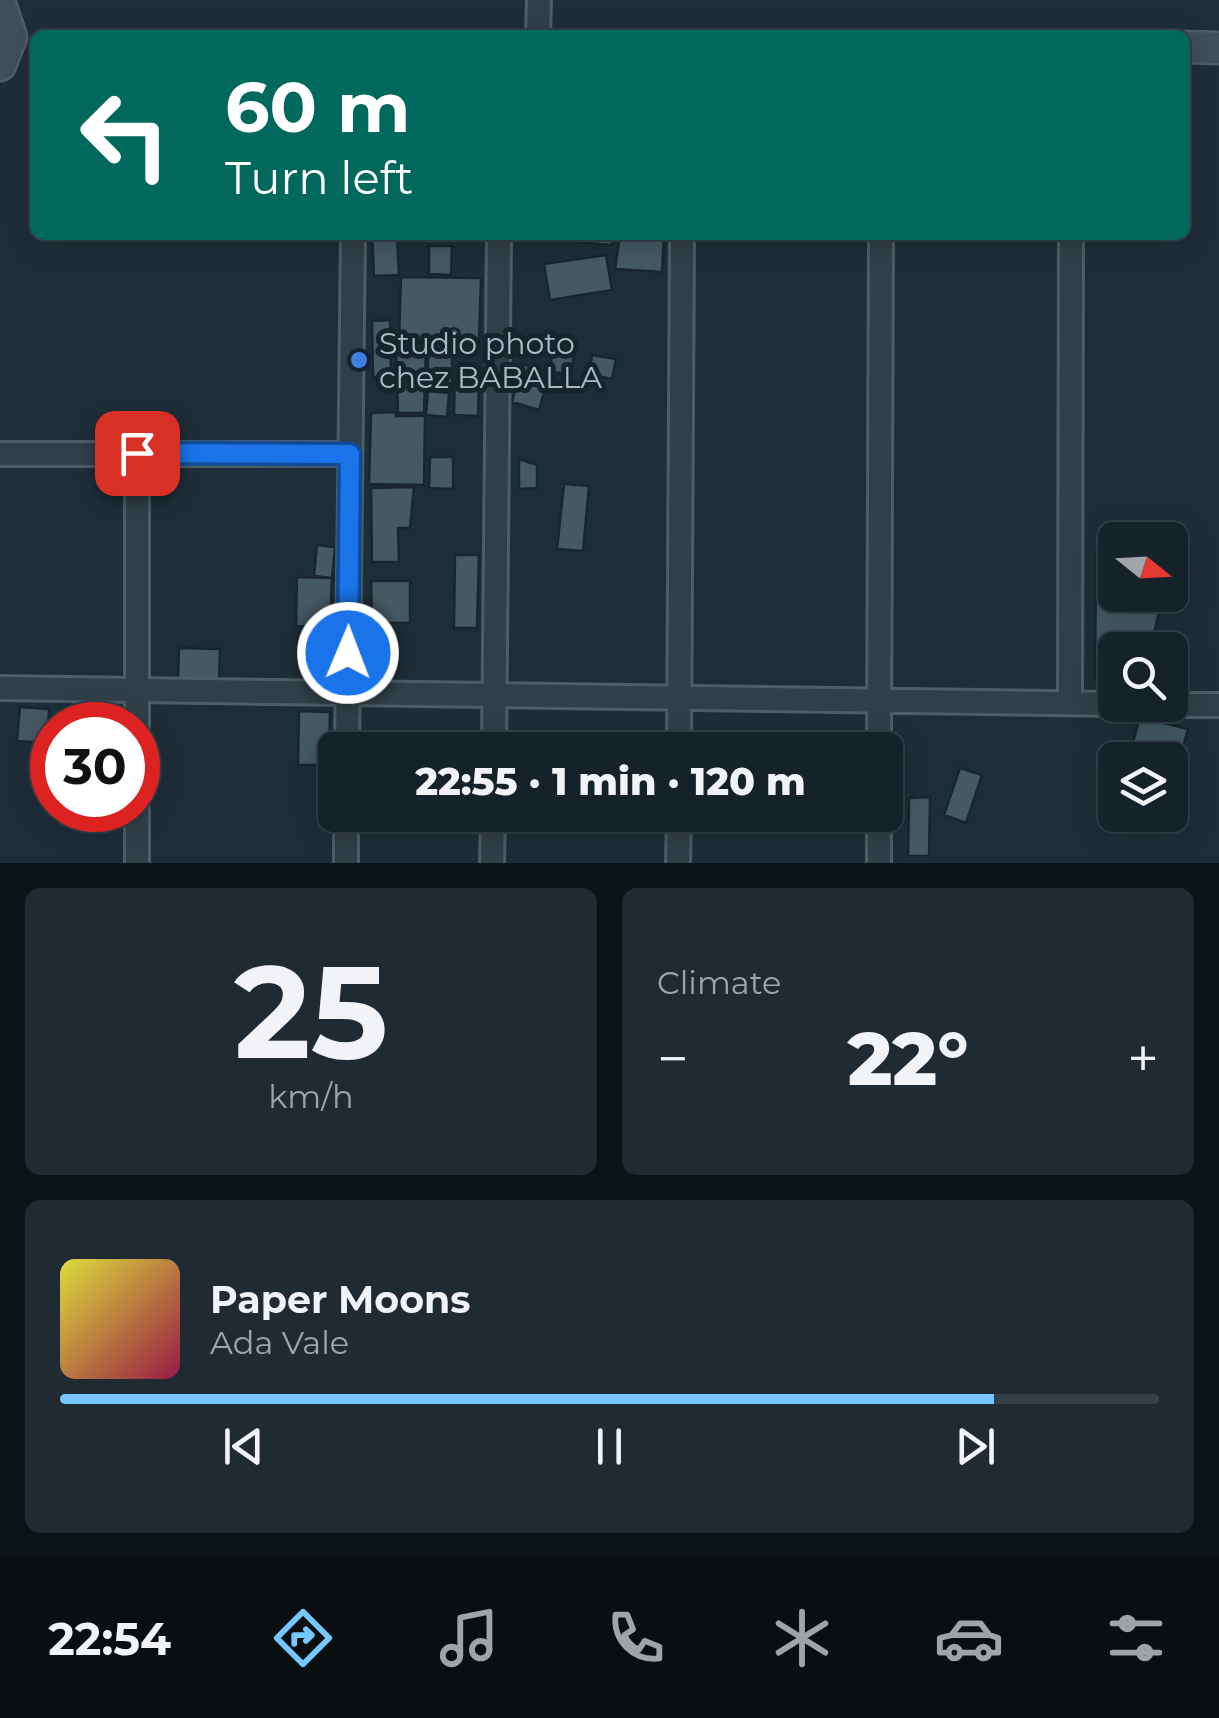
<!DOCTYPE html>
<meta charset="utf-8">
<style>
:root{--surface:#16222a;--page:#1f2a32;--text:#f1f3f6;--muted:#9ea4a8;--line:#353f47;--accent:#76c7ff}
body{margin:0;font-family:Montserrat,sans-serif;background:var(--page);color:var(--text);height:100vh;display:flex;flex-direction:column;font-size:38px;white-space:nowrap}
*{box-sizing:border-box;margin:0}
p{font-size:32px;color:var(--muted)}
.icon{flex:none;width:55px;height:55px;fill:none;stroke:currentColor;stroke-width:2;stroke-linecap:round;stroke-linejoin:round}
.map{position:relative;height:863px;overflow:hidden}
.panel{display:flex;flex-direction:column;gap:25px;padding:25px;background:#0c1317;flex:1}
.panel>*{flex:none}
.hud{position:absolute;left:30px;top:30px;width:1160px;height:210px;border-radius:15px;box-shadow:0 5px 25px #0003,0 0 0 2px var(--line);background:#00695c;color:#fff;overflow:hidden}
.needle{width:65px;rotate:108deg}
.fabs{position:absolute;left:1098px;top:522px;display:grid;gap:20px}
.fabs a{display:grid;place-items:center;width:90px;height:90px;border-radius:15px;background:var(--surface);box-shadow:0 5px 25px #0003,0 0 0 2px var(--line);font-size:50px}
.speed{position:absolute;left:30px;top:702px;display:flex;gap:20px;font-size:50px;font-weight:700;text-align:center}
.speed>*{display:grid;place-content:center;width:130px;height:130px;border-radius:50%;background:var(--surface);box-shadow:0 5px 25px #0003,0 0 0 2px var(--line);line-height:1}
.speed .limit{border:15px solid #d22;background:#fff;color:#111}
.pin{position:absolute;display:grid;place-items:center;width:85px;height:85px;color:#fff;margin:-42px;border-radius:20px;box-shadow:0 5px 15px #0006}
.me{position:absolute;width:110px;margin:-55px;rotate:1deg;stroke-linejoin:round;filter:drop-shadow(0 0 8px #0008)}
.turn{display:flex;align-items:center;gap:35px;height:210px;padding:0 30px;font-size:45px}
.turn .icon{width:130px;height:130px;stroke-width:2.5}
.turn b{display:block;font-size:70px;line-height:85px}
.big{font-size:75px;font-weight:800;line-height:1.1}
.panel .tile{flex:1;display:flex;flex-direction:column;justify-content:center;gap:15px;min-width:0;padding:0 35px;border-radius:15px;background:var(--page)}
.panel .dial{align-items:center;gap:0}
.dial b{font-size:130px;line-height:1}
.song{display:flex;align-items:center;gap:30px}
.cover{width:120px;height:120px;border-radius:15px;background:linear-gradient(135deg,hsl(60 70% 55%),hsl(340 70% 35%))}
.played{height:10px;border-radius:5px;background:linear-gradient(90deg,var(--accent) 85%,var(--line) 85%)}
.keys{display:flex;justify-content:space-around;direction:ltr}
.heat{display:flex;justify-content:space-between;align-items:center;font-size:55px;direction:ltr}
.panel .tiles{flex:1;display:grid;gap:25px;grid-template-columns:1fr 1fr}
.tile:last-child{grid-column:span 2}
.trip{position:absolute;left:318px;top:732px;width:585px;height:100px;border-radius:15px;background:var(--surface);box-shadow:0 5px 25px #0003,0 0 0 2px var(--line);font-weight:800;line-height:100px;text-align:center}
.menu{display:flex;height:160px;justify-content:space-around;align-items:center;background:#090e11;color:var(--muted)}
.menu .icon{width:70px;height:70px}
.menu .active{color:var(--accent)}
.menu b{font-size:45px;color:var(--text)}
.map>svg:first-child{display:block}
.building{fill:#455964;stroke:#19262e;stroke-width:2.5}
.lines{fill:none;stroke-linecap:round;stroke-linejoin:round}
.minor-casing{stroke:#4f5d66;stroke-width:28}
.secondary-casing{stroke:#4f5d66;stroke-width:35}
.minor{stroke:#313f48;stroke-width:22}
.secondary{stroke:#3f4f5b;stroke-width:30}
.route-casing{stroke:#114b97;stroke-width:25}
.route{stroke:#1a73e8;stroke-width:18}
.shop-dot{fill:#3f7fe0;stroke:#17242c;stroke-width:4}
.labels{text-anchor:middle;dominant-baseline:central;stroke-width:10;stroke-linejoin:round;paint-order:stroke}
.poi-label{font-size:30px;fill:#abbbc5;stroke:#17242c;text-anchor:start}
</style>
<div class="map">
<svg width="1219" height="863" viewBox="0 0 1219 863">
<rect width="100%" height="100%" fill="#1e2e38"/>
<!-- building -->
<path class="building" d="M372,235H397L399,275L374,276Z
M563,235H613L612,245L562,241Z
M620,235H664L662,272L615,269Z
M429,246H452L451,275L429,274Z
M606,255L612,290L550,300L544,264Z
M401,277L481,278L479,342L399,340Z
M390,320L391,377H373L372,321Z
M396,344L426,345L424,413H398Z
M553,344L575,346L571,374L550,372Z
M428,345H452V384H428Z
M592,355L616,359L612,379L589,374Z
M522,364L550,372L539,410L512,402Z
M455,373H479L478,416L454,415Z
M428,391L449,393L447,417L426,415Z
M396,412V416H425L424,485L369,484L371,413Z
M430,457H453V489L429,488Z
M519,459L537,465V488L519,489Z
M564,484L589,486L583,551L557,549Z
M414,487L410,528H398L399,562H372L371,488Z
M317,545L335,547L332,578L314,576Z
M455,555H479L477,628H454Z
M1096,555L1115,558V595H1162L1151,650H1115V679L1095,678Z
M297,577L332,578L330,627L296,626Z
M371,581H410V623H372Z
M179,648L220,649L219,681L178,680Z
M20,707L49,709L47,743L17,741Z
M299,711L330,712L329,765H298Z
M1140,717L1188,729L1172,786L1170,760H1128Z
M960,768L982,775L966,823L944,815Z
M930,797L929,856H908L909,798Z"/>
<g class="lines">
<defs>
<path id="minor" d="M538,35L539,0
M137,453V725
M0,454H350
M0,688L1115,704
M1070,703L1071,235
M1170,705H1219
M347,750L353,235
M494,750L499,235
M679,750L682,235
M879,750L881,235
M137,810V863
M346,863V815
M492,863L493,815
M678,863L679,815
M879,863V815"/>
<path id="secondary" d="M0,4L11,37L0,65
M1185,47L1219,48"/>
</defs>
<!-- minor casing -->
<use href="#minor" class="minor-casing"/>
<!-- secondary casing -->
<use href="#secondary" class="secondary-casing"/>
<!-- minor -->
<use href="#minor" class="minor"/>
<!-- secondary -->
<use href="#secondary" class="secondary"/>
</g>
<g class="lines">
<defs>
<path id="route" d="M137,453L350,454L348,653"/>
</defs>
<!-- route casing -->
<use href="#route" class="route-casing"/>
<!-- route -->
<use href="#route" class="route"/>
</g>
<!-- markers -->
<circle class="shop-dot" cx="359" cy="360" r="10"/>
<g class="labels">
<!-- poi labels -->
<g class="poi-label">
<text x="379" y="343">Studio photo<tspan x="379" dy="34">chez BABALLA</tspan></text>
</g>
</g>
</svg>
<div class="fabs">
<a><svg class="needle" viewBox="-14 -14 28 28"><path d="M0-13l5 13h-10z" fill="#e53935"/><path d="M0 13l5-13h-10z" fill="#9ea4a8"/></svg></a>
<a><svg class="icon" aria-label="search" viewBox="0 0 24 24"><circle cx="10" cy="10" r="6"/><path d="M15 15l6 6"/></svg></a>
<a><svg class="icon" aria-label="layers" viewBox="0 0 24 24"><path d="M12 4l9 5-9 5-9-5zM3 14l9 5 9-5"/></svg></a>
</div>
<div class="speed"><div class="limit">30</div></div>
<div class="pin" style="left:137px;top:453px;background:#d93025"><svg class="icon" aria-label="arrive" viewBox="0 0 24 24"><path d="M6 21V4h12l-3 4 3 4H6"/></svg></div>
<svg class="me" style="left:348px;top:653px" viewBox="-20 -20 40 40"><circle r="17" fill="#1a73e8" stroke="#fff" stroke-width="3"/><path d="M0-11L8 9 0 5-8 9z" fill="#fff"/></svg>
<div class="trip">22:55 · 1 min · 120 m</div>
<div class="hud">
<div class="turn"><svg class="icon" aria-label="left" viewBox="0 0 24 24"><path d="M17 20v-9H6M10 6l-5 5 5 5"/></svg><div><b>60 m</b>Turn left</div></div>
</div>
</div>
<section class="panel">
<div class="tiles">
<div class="tile dial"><b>25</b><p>km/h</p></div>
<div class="tile"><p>Climate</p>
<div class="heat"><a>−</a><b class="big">22°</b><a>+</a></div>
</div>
<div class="tile">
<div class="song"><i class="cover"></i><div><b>Paper Moons</b><p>Ada Vale</p></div></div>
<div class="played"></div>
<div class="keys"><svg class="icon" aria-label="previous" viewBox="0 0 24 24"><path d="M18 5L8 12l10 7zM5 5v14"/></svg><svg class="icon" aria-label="pause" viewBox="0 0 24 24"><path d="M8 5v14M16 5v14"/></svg><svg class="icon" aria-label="next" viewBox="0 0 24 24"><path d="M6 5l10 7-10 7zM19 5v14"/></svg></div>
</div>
</div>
</section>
<nav class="menu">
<b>22:54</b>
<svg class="icon active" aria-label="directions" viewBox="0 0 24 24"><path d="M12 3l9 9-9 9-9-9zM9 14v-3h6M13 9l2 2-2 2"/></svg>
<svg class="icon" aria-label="music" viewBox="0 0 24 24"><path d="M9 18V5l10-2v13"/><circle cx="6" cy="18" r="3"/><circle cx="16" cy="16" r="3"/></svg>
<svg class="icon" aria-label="phone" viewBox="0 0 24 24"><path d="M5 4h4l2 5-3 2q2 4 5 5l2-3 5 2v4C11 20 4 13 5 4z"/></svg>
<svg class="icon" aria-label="climate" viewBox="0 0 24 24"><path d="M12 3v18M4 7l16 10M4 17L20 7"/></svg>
<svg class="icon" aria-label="car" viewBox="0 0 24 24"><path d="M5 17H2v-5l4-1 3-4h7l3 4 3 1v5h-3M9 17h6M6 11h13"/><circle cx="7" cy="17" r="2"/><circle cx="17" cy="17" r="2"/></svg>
<svg class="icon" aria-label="filters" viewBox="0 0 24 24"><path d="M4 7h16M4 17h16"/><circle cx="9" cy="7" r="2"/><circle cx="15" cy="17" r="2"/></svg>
</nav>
